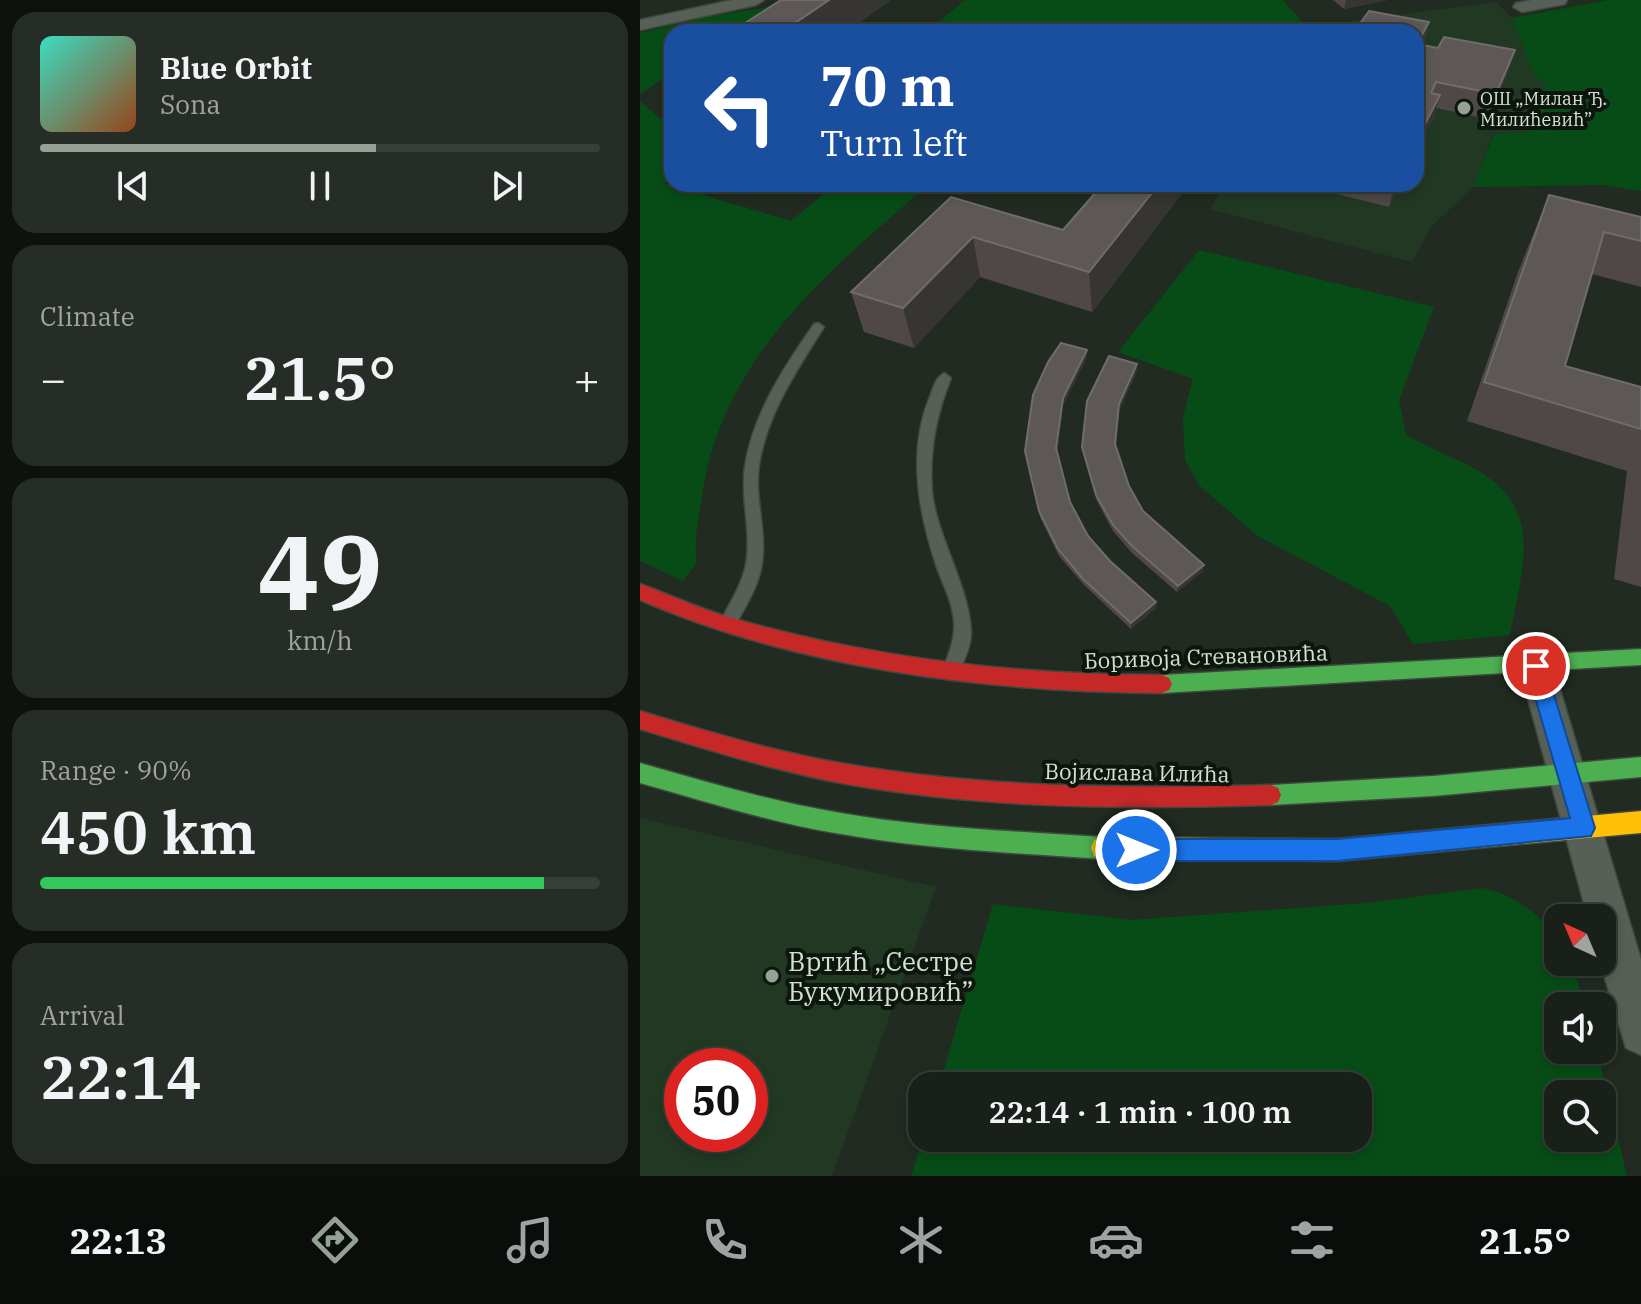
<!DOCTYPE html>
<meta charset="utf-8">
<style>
:root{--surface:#192019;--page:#262d26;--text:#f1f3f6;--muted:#9fa3a2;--line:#373e38;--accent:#95a195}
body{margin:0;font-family:"IBM Plex Serif",serif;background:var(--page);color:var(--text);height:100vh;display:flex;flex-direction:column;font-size:30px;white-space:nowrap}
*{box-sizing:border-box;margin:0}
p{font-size:26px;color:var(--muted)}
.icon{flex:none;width:44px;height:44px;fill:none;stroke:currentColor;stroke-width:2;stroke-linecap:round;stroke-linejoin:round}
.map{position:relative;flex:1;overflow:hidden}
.panel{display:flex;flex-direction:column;gap:12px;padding:12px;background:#0e120e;width:640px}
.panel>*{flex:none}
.hud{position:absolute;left:24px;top:24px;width:760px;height:168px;border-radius:24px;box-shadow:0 4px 12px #0003,0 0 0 2px var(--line);background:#1a4fa0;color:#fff;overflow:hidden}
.needle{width:52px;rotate:316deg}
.controls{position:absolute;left:904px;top:904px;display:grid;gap:16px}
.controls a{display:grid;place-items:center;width:72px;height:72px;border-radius:16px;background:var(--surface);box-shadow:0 4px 12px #0003,0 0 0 2px var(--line);font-size:40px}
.speed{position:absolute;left:24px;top:1048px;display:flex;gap:16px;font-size:40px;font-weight:700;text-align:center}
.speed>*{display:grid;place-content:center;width:104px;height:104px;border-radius:50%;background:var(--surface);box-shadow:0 4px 12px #0003,0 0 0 2px var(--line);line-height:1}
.speed .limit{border:12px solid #d22;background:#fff;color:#111}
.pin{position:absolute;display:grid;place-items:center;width:68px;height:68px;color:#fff;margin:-34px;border:4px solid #fff;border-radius:50%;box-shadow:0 2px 8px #0007}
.me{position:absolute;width:88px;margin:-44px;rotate:90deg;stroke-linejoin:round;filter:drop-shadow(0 0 6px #0008)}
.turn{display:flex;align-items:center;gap:28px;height:168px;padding:0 24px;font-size:36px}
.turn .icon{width:104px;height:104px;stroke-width:2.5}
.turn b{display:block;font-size:56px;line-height:68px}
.big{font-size:60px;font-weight:600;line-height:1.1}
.panel .card{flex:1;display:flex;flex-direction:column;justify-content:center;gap:12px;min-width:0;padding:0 28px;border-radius:24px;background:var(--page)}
.panel .dial{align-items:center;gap:0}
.dial b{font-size:104px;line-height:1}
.song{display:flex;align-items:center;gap:24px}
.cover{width:96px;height:96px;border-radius:12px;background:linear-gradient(135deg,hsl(170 70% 55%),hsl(20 70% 35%))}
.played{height:8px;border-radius:4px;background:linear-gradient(90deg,var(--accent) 60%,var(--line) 60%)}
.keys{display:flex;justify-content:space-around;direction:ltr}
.heat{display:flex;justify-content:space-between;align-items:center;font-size:44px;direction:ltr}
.charge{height:12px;border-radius:6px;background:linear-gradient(90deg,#34c759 90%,var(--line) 0)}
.trip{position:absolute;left:268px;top:1072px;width:464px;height:80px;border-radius:24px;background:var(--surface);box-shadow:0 4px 12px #0003,0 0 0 2px var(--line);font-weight:600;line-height:80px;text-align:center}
.tabs{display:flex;height:128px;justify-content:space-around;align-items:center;background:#0a0d0a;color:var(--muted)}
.tabs .icon{width:56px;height:56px}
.tabs .selected{color:var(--accent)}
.tabs b{font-size:36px;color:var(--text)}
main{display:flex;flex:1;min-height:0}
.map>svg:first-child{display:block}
.built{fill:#213923;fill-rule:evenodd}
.green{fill:#074c17;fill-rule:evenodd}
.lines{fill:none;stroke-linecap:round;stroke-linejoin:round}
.lane-casing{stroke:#3f483f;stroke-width:3}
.street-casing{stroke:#3f483f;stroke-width:3}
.fast-casing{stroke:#3f483f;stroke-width:3}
.slow-casing{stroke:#3f483f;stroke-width:3}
.jam-casing{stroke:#3f483f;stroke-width:3}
.lane{fill:#576057;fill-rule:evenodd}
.street{fill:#576057;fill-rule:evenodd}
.fast{fill:#4caf50;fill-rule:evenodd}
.slow{fill:#ffc107;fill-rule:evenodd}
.jam{fill:#c62828;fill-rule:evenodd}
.wall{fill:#504749}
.shaded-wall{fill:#373533}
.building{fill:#5e5758;stroke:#706c6b;stroke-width:2}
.route{fill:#1a73e8;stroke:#114b97;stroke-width:2}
.poi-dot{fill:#95a195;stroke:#0d160d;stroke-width:3}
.labels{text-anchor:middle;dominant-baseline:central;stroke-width:8;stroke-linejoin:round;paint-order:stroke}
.far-poi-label{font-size:18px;fill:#d3e0d3;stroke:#0d160d;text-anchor:start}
.street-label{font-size:22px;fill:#d3e0d3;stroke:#0d160d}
.near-poi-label{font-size:26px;fill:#d3e0d3;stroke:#0d160d;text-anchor:start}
</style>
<main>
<section class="panel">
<div class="card">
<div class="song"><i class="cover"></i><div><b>Blue Orbit</b><p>Sona</p></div></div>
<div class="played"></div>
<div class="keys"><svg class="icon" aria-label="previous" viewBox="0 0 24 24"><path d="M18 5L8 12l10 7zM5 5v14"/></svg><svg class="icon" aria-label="pause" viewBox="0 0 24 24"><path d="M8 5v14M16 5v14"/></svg><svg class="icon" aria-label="next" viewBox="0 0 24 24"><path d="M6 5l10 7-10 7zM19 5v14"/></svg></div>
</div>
<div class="card"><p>Climate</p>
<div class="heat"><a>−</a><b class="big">21.5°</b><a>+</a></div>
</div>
<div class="card dial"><b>49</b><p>km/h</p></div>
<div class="card"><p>Range · 90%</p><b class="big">450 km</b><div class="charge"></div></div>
<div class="card"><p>Arrival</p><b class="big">22:14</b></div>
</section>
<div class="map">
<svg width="1001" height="1176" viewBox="0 0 1001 1176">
<rect width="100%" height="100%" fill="#212b21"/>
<!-- built -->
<path class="built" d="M856,2L872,18L893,74L906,84L889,132L853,134L833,187L790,228L772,262L570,209L585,184H776V32H628Z
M0,818L296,887L192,1176H0ZM42,1066H110V1134H42Z"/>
<!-- green -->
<path class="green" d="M325,0H643L667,27L630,32H287Z
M968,0H1001V191L964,185L833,187L854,134L889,132L906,84L893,74L872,18Z
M137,6L96,32H32V73L0,94V33L65,17Z
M0,101L32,129V171L25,184L151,221L195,184H289C189,271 82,357 62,496C59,518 53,541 57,563L43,581L0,561Z
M559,250L794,307L759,400L766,435C791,450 821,459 845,475C905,515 880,576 870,635L773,644L750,606L616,535L559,485L545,460L543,417L553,379L478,352Z
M844,888C876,896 896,912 918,937V962H931L946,1006H918V1050H957L987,1176H271L283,1138H718V1086H299L353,904L492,920L726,903ZM918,1094H962V1138H918Z"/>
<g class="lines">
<defs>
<path id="lane" d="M178,323L184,327C157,370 127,414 119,465C114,498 127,530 122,563C119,587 104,608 93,630L87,632L81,630L79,625C88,605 102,586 106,564C112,532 100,499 105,466C113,414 144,367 174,324Z
M304,373L311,378C296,416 289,451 292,492C297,538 331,590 331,634C331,646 323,663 318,674L312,677L306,674L303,669C311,649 318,631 312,609C309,595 302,582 297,568C279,515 267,453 289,399C293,389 295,378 304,373Z"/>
<path id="street" d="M92,0H124L116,5L0,30V20Z
M892,0H927L925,4L882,12L873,7L876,3Z
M896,651L908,655L913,666L1001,960V1055L986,1048L960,962L962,918H948L879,666L884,655Z"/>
<path id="fast" d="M1001,649V665L522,693L515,690L512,684L515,678L522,675Z
M1001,757V777L793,796L631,805L624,802L621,795L624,788L631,785L793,776Z
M0,763C64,781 129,801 195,812C283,828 373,831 462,837L470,840L473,848L470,856L462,859C373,853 283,849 195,833C129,822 64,801 0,783Z"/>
<path id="slow" d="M1001,811V833L697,861L462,859L454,856L451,848L454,840L462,837L697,839Z"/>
<path id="jam" d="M0,584C31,595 60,609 92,618C230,658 378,675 522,675L529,678L532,684L529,690L522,693C349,692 159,669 0,600Z
M0,711C68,732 136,752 206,764C346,788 489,789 631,785L638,788L641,795L638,802L631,805C489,809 346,809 206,784C136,771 68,750 0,729Z"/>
</defs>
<!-- lane casing -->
<use href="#lane" class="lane-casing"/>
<!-- street casing -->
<use href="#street" class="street-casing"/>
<!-- fast casing -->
<use href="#fast" class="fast-casing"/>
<!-- slow casing -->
<use href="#slow" class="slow-casing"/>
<!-- jam casing -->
<use href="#jam" class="jam-casing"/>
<!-- lane -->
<use href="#lane" class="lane"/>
<!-- street -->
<use href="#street" class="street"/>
<!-- fast -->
<use href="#fast" class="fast"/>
<!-- slow -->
<use href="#slow" class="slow"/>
<!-- jam -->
<use href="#jam" class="jam"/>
</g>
<!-- wall -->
<path class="wall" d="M693,0H747L704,9Z
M789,22L784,45L867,75L848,119L796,108L793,120L776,32Z
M463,184H549L452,312L340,277L274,348L224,332L211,292L311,197L423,230Z
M678,184H761L749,207L677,189Z
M909,195L1001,217V287L952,274L925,366L1001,387V587L974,579L987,471L827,421L878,272Z
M447,350V357L423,405L417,453L430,502L448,536L470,561L516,602V608L491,629L444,585L419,556L400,517L386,457Z
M497,364V371L479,411L476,446L489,486L503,511L563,571L537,592L492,553L473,531L457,501L443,453L442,447Z"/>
<!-- shaded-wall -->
<path class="shaded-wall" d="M189,0H251L207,32H142Z
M706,0H747L704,9Z
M789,22L783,46L777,44Z
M875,50L867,75L848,119L856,94Z
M800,95L793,120L776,154V142Z
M519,184H549L452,312L449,272Z
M755,184H761L749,207Z
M333,237L340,277L274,348L263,308Z
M447,350V357L423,405L417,455L416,448L423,398Z
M497,364V371L479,411L476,451L479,404Z
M564,565L563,571L537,592L538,586Z
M516,602V608L491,629V623Z"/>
<!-- building -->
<path class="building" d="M141,0H189L142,32H91Z
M729,11L789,22L777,44L798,48L804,37L875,50L856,94L796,82L791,93L800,95L776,142V32H714Z
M463,184H519L449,272L333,237L263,308L211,292L311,197L423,230Z
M909,195L1001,217V241L964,232L925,366L1001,387V429L844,382Z
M421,343L447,350L423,398L416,448L430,502L448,536L470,561L516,602L491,623L443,579L418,549L399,511L385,451L393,395L408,362Z
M469,356L497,364L479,404L475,444L489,486L503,511L564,565L538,586L492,546L473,525L456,495L442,447L447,401Z"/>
<!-- route -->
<path class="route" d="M896,658L902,660L905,666L955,828L951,836L697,861H496L488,858L485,850L488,842L496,839H697L930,818L886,666L889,660Z"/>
<!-- markers -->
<g class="poi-dot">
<circle cx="824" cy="108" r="8"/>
<circle cx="132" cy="976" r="8"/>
</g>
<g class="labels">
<!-- far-poi labels -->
<g class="far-poi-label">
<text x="840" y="98">ОШ „Милан Ђ.<tspan x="840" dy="21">Милићевић”</tspan></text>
</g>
<!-- street labels -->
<g class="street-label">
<text transform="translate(566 656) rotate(-2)">Боривоја Стевановића</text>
<text transform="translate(497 772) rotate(1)">Војислава Илића</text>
</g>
<!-- near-poi labels -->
<g class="near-poi-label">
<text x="148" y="961">Вртић „Сестре<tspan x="148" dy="30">Букумировић”</tspan></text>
</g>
</g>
</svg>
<div class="controls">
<a><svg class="needle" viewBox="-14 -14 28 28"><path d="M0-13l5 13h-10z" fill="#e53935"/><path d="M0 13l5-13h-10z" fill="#9fa3a2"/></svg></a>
<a><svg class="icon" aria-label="sound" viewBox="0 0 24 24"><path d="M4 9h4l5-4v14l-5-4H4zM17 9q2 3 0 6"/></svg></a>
<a><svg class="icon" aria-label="search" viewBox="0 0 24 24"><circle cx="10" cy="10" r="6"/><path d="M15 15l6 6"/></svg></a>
</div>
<div class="speed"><div class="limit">50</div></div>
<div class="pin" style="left:896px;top:666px;background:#d93025"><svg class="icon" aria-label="arrive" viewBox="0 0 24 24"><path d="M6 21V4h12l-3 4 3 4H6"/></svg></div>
<svg class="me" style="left:496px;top:850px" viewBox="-20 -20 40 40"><circle r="17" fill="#1a73e8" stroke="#fff" stroke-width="3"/><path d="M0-11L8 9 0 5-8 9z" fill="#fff"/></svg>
<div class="trip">22:14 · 1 min · 100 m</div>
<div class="hud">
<div class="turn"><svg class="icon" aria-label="left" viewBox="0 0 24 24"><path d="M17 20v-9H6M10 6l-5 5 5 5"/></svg><div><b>70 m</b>Turn left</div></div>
</div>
</div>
</main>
<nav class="tabs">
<b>22:13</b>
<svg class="icon selected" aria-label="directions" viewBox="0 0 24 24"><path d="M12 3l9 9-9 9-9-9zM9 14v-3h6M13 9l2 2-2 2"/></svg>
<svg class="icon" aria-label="music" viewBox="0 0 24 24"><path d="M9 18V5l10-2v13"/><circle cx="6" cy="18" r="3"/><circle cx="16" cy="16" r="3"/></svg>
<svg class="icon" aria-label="phone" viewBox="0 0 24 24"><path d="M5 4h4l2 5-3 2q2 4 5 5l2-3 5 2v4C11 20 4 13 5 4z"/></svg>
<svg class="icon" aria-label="climate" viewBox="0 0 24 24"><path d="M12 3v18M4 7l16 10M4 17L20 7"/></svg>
<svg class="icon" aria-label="car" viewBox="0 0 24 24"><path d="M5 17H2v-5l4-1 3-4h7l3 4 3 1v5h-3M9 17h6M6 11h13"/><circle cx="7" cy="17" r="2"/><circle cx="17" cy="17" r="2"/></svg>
<svg class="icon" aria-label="filters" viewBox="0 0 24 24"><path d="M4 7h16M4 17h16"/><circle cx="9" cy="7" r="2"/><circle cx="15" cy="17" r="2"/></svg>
<b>21.5°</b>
</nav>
